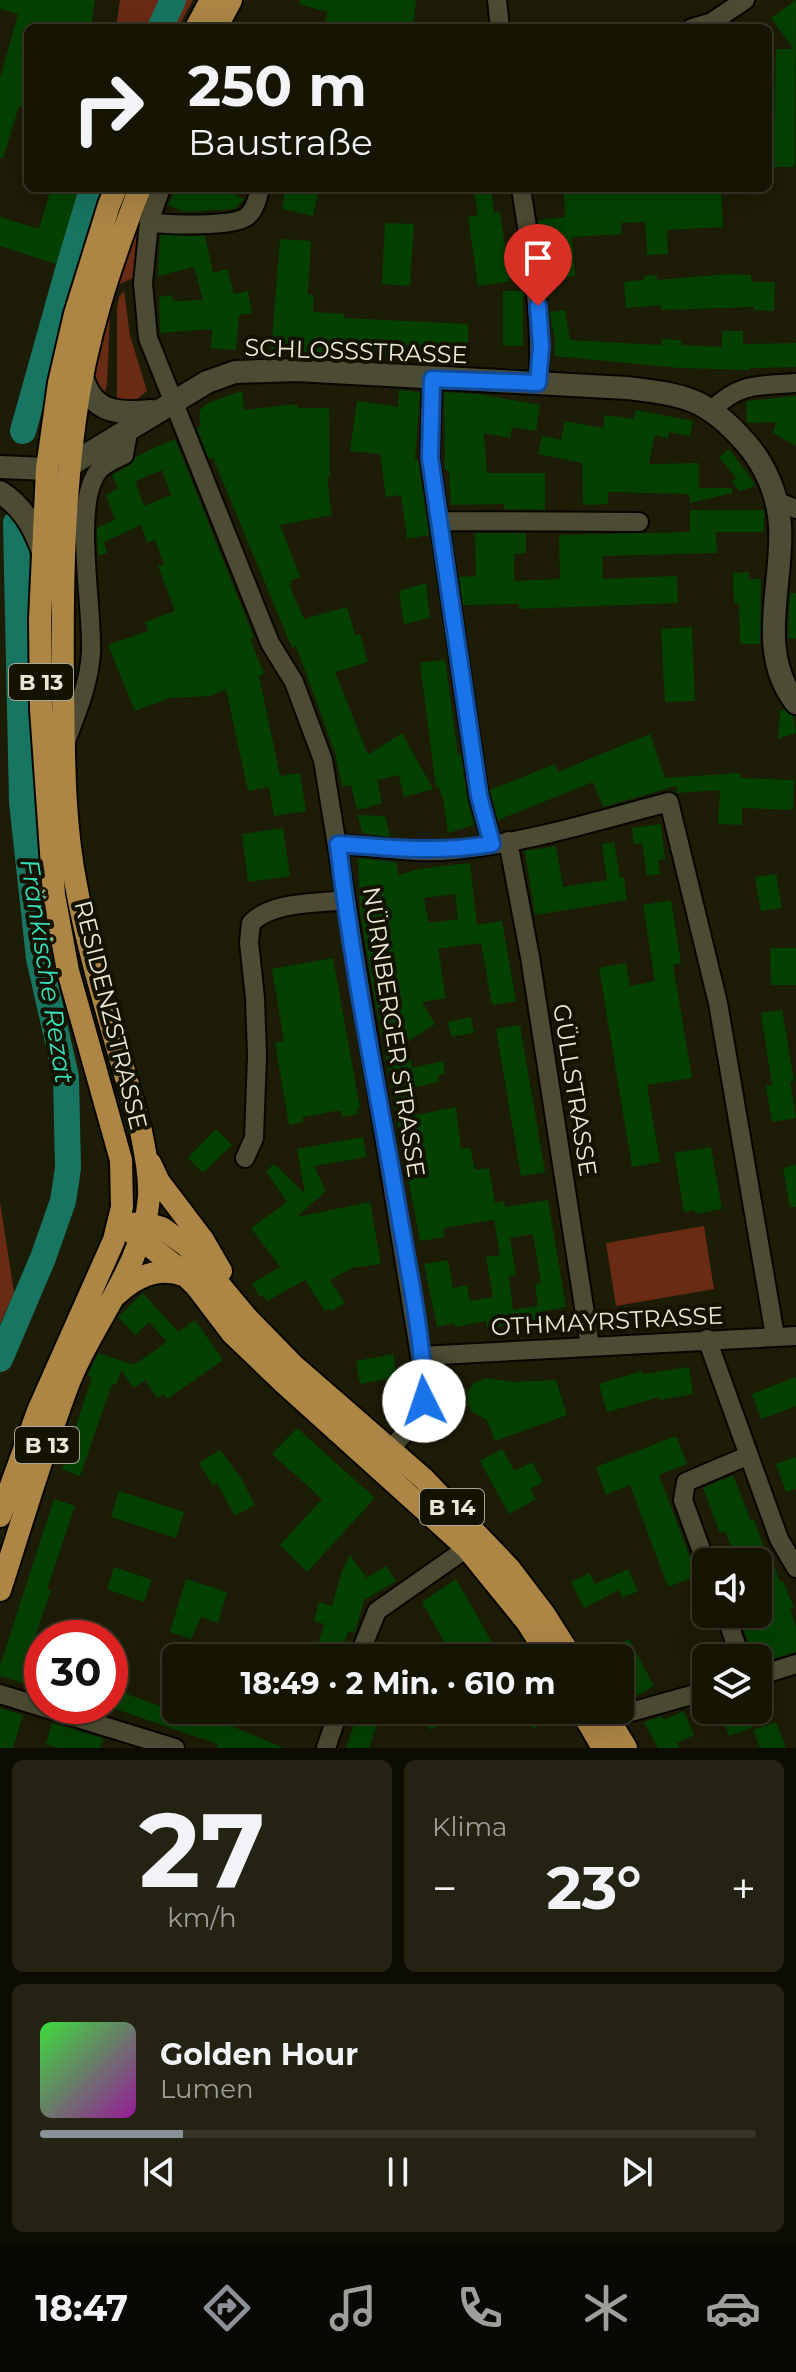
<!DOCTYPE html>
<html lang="de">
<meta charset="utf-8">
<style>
:root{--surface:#161504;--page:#232213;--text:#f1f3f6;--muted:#9e9f9a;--line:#353426;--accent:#8c9099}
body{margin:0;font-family:Montserrat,sans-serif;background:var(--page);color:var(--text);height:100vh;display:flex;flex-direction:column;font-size:30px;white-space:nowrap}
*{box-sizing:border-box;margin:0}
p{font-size:26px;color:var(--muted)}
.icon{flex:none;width:44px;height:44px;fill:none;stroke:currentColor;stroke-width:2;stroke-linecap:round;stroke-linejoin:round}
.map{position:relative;height:1748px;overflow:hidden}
.details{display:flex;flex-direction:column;gap:12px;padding:12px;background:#0c0c02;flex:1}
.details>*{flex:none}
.guide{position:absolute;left:24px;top:24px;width:748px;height:168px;border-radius:12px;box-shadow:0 8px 32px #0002,0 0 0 2px var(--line);background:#161504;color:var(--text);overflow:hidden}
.fabs{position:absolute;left:692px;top:1548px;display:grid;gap:16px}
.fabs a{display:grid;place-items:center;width:80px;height:80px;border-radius:12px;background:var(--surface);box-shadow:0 8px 32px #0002,0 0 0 2px var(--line);font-size:40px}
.speed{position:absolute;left:24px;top:1620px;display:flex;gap:16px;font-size:40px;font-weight:700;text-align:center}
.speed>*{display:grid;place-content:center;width:104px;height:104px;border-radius:50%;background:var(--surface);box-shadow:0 8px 32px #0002,0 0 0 2px var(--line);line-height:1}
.speed .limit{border:12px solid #d22;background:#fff;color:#111}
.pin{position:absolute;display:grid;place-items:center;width:68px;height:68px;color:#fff;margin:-82px -34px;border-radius:50% 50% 50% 0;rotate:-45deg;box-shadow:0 0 8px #0007}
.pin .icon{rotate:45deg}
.me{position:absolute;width:88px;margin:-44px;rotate:356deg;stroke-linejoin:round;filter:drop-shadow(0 0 6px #0008)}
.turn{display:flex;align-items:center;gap:28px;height:168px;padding:0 32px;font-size:36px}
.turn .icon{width:104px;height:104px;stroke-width:2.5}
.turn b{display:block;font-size:56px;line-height:68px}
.big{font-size:60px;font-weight:700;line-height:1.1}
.details .tile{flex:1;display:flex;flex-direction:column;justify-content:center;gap:12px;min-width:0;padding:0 28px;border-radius:12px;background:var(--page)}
.details .dial{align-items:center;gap:0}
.dial b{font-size:104px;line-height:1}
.song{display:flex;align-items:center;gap:24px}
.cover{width:96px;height:96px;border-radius:12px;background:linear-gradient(135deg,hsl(120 70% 55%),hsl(300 70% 35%))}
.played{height:8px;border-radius:4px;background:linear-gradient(90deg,var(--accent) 20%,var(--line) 20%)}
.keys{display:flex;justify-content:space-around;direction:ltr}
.heat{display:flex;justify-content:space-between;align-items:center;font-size:44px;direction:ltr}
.details .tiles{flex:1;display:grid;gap:12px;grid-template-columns:1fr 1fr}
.tile:last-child{grid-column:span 2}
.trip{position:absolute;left:162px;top:1644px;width:472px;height:80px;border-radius:12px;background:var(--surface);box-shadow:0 8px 32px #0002,0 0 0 2px var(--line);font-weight:700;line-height:80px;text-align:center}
.dock{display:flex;height:128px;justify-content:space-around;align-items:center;background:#090802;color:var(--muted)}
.dock .icon{width:56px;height:56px}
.dock .selected{color:var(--accent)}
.dock b{font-size:36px;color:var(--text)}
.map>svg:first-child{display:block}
.green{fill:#6a2b14}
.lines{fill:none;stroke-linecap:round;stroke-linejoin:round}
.river{stroke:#177562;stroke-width:26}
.building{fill:#044100;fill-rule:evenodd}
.minor-casing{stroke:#070600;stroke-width:22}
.tertiary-casing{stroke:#070600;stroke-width:26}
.primary-casing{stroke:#070600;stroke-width:26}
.minor{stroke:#4c4b33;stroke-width:18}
.tertiary{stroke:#4c4b33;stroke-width:22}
.primary{stroke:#ad8646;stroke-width:22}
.route-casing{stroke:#114b97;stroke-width:20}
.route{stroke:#1a73e8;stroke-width:14}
.labels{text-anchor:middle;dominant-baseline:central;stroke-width:8;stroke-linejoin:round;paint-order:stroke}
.shield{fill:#141300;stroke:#a8a899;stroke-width:2}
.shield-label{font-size:22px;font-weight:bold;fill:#e8e8da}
.street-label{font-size:24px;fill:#e8e8da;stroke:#141300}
.water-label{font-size:26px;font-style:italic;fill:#37debc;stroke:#141300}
</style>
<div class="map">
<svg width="796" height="1748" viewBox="0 0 796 1748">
<rect width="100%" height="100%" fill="#1d1c06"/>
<!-- green -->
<path class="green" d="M120,0H193L178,28H116Z
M148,188H151L145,209L135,277L118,285L110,313L107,384L104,395L93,387C93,322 127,250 148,188Z
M124,291L130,336L147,391L135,401L120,402L117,397V309L119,297Z
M0,1202L14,1293L0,1324Z
M704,1226L714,1289L616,1306L606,1243Z"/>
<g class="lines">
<!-- river -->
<path class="river" d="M160,28L173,0
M23,431L91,188
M0,1359L43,1258L63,1201L68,1168L66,1077L39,958L22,802L16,523"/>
</g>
<!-- building -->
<path class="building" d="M0,0H95L91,28H28V108L19,106L3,158H0V78L18,14L0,9Z
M300,0H416L413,28L325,27L327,12L299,4Z
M796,0L795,167H773L776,49H794L771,18Z
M51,188H79L56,264L0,246V217L39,229Z
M176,188H220L244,199L235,209L184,212L168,205Z
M286,188H319L313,216L282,209Z
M473,188H491L494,213L500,212L510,281L478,286L468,217L478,215Z
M639,188H721L723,227L667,230L668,254L647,255L645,222L621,223L622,234L572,237L575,276L547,279L538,220L565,217L564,192Z
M385,223L414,224L410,286L382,284Z
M160,235L205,236L213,273L227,269L234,294L248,291L252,313L239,315L236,350L211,348L212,329L160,333L159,297L172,295L173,301L203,300L194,267L158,276Z
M280,239L311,241L308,295H314L313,312L344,314V318L468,324V361L271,352Z
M728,274L751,275V282H775L774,311L754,310V307L661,310V305L626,308L624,282L644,280V276L657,275V280Z
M503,291H523V346H503Z
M565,310L570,340L661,345L662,339L681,340V345L722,347V331H743V344L796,343V367L750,368V370L680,368L554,356L555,341L550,312Z
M399,390L420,392L415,460H418L429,535L407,539L401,495L386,497L380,454L350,451L357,401L398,407Z
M242,391L244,410L297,404L298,408H329L330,477L327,478L332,515L280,525L300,577L290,581L292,584L289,585L304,619L347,607L355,635L360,634L368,662L335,672L368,755L402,733L433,789L404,797L399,775L377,780L382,803L357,810L351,785L342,787L335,752L296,646L292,648L213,458L209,459L197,428L200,426V410L208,403Z
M444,392L478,394L540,405L536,431L512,427L510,438L484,433L487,473H545V510L504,509V504L451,505L449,470H445Z
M796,396V446L773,433L776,422L747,423L746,401Z
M636,410L693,421L690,436L669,432L668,438L655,435L649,464L699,463V488H732V493L690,503L689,494L608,492V504L583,505L582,463L538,454L542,436L561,440L565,421L603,428L605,415L634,419Z
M175,439L254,638L250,639L264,674L259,676L280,776L300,773L306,811L274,816L269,787L248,791L226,689L210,696L170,698L135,711L108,645L148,631L145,622L175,611L158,566L164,564L155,540L147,543L141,525L104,542L107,553L98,556L97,536V528L115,520L106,495L118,488L112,475L130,465L136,457L153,448ZM162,470L171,495L144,506L135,481Z
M729,449L755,484L750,488L739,491L732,481L736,478L719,457Z
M690,510H764V532H716L717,553L602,556L603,579L677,576L678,603L519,609V604L463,605L459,577L476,576L475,533H526V553L514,554V581L560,579L559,535L690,532Z
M749,572V579H761L760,644H740L739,603H734L733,573Z
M426,583L430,618L404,624L399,591Z
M790,593H796V639L788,638Z
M692,627L695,701L665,702L661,629Z
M445,659L458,755L461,754L467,798L474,825L448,833L443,799L439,787L436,788L420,663Z
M784,709L793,716L796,733L778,739L780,711Z
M650,734L665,778L740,773L741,778L794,780L793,810L742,808V825L718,824L720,790L677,793L676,786L603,807L593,782L498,820L490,790L555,764L558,772Z
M358,815L385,816L390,837L362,833Z
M661,824L665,859L658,860L660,874L647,876L642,843L634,844L632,828Z
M283,828L290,876L248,882L242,834Z
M614,842L620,878L624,877L627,900L535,915L525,851L556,846L563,887L607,880L602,844Z
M358,858L396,862L399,875L419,869L470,863L477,925L502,921L516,1001L492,1005L481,943L438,949L446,998L422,1002L435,1024L407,1042L412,1068L443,1061L445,1074L438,1075L439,1082L411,1088L417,1115L456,1107L461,1149L470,1147L475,1170L489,1168L495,1203L504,1201L505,1207L548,1200L566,1307L539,1312L535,1284L541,1283L533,1234L510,1238L516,1275L509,1276L513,1310L538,1306L542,1326L526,1329V1323L487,1328L486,1321L455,1327L454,1323L437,1327L424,1264L448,1260L453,1288L467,1285L470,1301L493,1297L486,1257L500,1255L494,1220L443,1228L445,1237L420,1241L371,979L360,910ZM455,894L458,919L429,923L424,898Z
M776,874L782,908L761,911L755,877Z
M671,900L681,963L673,965L692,1078L647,1085L660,1162L632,1167L599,968L626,963L630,986L655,981L643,905Z
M770,948H796V985H771Z
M333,958L360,1108L357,1109L358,1114L342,1117L341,1111H335L303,1117V1122L289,1125L275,1043L284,1041L272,969Z
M782,1010L794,1081L790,1082L796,1118L772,1122L766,1086L772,1085L761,1013Z
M471,1017L474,1033L451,1037L448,1022Z
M520,1025L545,1172L521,1176L496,1029Z
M216,1129L232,1145L203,1173L188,1158Z
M363,1137L367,1157L314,1166L326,1191L297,1217L370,1202L381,1264L352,1268L330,1280L345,1303L332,1311L330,1308L325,1311L305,1280L267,1301L263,1295L260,1297L252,1284L280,1267L251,1228L287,1202L266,1171L274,1164L305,1194L297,1149Z
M711,1147L722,1209L695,1214V1210L684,1212L674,1153Z
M796,1165V1207H790L783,1168Z
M143,1293L178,1332L195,1320L223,1360L167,1399L164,1394L157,1398L145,1380L134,1388L121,1370L116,1385L112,1384L80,1476L62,1469L92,1377L87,1376L98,1353L134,1365L164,1344L166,1341L149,1322L135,1335L118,1317Z
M393,1354L397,1377L360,1384L356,1361Z
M689,1367L693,1394L659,1400V1397L607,1412L599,1384L642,1371L643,1374Z
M796,1377V1406L761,1419L752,1394Z
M486,1378L514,1382L556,1380L567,1415L495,1441L487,1420L471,1411L468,1403L467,1392L474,1383Z
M297,1428L375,1498L307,1572L280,1545L322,1499L272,1454Z
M676,1436L687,1464L659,1475L697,1576L668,1587L630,1485L606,1495L596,1467Z
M502,1449L515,1471L532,1462L543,1482L530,1489L536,1499L509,1514L480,1461Z
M220,1450L241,1478L255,1505L235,1516L217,1483L213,1485L199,1463Z
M796,1457V1489L786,1492L776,1464Z
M733,1475L751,1521L754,1520L765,1551L768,1550L780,1582L783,1581L794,1608L790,1609L796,1627V1652L758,1663V1658H753L743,1627L768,1619L758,1594V1562H737L725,1531L720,1533L703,1488Z
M119,1491L184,1512L176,1538L111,1517Z
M54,1499L75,1506L47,1589L51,1590L36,1634L42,1636L39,1661L42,1662V1689L0,1676V1666Z
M350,1555L367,1578L386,1566L396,1581L364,1600L355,1633L348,1631L340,1658H314L324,1624L314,1621L319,1602L332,1606L342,1571Z
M114,1567L152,1580L144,1602L107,1589Z
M628,1569L638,1591L622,1598L619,1590L584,1608L571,1582L590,1573L595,1584Z
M186,1579L227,1592L218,1623L201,1617L191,1639L170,1632Z
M456,1579L501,1658H453L422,1602Z
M629,1639L654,1686L631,1699L620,1679V1658H594Z
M116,1690L171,1710H193L284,1748H217L218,1744L110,1707Z
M0,1708L23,1715L13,1748H0Z
M359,1710H382L369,1748H346Z
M417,1710H459L431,1730Z
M522,1710H544L550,1719L533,1729Z
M720,1710H746L752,1728L729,1736Z
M684,1711L694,1735L677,1743L680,1748H658L644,1722L662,1716L664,1720Z
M776,1722L786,1748H760L753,1730Z
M52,1723L103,1738L100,1748H58L46,1744Z"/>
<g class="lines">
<defs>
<path id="minor" d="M497,0L500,28
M692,28L712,22L745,0
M161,188L149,222L143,283L148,338L270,643L294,682L323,760L424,1380V1401L418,1416L384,1458
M521,188C531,253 543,318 538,383
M149,222C167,225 232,227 246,217C255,211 258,197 260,188
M432,379L430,458L479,796L492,844
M712,410C740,382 759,386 796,383
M776,501L796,509
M440,521L639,522
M66,741C77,712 89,684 91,653C93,608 74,513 95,476C100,465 114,460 124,455L129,427
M508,841L530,957L590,1346
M338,844C376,847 416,854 454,850C527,843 599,820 669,802L718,1003L775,1336
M245,1158L254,1138L257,1056L255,998L249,942L251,923C273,901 315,904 345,900
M707,1339L779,1539L796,1568
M420,1356L796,1336
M706,1563L683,1500L686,1482L747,1456
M725,1614L741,1658
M358,1658L377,1611L467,1548
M758,1676L796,1664
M0,1694L175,1748
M600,1728L620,1715L706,1691
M326,1748L339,1710"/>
<path id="tertiary" d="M82,376C92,414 119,414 152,411
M0,467L47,469L70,465L207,382L235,372L296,370L627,388C683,395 706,397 745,442C765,464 778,495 780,525C784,583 755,651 796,703
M0,492C22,506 33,525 42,549"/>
<path id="primary" d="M196,28L211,0
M216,28L231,0
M150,1163L159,1182L203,1240L221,1271
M132,1224L145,1223L162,1228L187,1246L248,1319L293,1365L424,1479L509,1568L544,1614L572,1658
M130,1231L178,1268L197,1287L232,1333L283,1382L467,1548L527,1622L550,1658
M116,1295C135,1277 160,1265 186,1276
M0,1516L38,1411L114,1240L122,1207L121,1160L68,971L54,895L41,709L40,619L47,469L59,383L75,314L109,205L116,188
M0,1590C21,1525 41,1458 65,1393C88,1327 144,1267 149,1197C150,1175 145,1152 141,1131C119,1049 91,968 76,885C63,820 64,752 63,686C62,597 63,509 75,420C85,340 111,263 140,188
M581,1710L603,1748
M603,1710L626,1748"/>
</defs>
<!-- minor casing -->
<use href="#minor" class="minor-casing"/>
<!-- tertiary casing -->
<use href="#tertiary" class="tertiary-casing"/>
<!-- primary casing -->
<use href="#primary" class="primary-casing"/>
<!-- minor -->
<use href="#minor" class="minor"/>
<!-- tertiary -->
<use href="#tertiary" class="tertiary"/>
<!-- primary -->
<use href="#primary" class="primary"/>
</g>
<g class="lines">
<defs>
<path id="route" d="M424,1401C424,1342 408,1268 398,1209C377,1088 352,966 338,844C392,848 438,853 492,844L479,796L430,458L432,379L538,383L541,346L538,306"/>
</defs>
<!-- route casing -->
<use href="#route" class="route-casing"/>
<!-- route -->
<use href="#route" class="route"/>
</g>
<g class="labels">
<!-- shield labels -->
<g class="shield">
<rect x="9" y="664" width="64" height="36" rx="6"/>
<rect x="15" y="1427" width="64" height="36" rx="6"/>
<rect x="420" y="1489" width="64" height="36" rx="6"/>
</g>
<g class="shield-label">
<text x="41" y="682">B 13</text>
<text x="47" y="1445">B 13</text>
<text x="452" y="1507">B 14</text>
</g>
<!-- street labels -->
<g class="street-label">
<text transform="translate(356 351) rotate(2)">SCHLOSSSTRASSE</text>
<text transform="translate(111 1015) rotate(76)">RESIDENZSTRASSE</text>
<text transform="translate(394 1032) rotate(81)">NÜRNBERGER STRASSE</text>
<text transform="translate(575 1090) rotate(81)">GÜLLSTRASSE</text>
<text transform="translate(607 1321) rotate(-3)">OTHMAYRSTRASSE</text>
</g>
<!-- water labels -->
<g class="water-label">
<text transform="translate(47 971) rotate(81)">Fränkische Rezat</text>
</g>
</g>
</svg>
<div class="fabs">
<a><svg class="icon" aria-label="sound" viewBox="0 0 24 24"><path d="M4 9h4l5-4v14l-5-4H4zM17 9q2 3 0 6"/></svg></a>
<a><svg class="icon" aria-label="layers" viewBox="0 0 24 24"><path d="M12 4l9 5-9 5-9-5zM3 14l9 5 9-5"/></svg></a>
</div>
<div class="speed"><div class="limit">30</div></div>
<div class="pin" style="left:538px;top:306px;background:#d93025"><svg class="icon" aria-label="arrive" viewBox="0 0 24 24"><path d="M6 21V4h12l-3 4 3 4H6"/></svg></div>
<svg class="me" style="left:424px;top:1401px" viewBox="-20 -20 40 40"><circle r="19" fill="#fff"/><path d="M0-13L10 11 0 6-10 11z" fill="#1a73e8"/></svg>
<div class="trip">18:49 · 2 Min. · 610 m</div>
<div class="guide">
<div class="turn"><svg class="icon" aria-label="right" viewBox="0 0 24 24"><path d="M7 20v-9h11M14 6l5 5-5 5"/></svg><div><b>250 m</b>Baustraße</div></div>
</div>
</div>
<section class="details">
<div class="tiles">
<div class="tile dial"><b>27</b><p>km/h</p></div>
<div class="tile"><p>Klima</p>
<div class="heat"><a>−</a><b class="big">23°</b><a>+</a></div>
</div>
<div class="tile">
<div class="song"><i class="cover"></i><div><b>Golden Hour</b><p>Lumen</p></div></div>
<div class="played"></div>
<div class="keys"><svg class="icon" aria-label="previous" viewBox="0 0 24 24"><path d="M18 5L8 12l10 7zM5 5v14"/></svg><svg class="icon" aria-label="pause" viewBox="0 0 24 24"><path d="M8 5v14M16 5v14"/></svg><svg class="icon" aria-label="next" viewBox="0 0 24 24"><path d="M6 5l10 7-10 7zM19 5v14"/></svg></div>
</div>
</div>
</section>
<nav class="dock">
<b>18:47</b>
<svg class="icon selected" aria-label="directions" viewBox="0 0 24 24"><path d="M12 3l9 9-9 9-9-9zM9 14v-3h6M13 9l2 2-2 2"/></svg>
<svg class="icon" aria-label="music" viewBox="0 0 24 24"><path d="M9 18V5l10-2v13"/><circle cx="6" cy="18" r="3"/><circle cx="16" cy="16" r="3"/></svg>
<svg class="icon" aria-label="phone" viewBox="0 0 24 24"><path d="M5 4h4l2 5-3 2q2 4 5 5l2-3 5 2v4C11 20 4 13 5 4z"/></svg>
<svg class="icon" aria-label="climate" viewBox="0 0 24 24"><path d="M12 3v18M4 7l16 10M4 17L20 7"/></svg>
<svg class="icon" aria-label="car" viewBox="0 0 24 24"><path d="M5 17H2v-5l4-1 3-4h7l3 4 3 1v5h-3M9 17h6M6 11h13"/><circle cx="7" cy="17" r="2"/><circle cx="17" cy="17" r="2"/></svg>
</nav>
